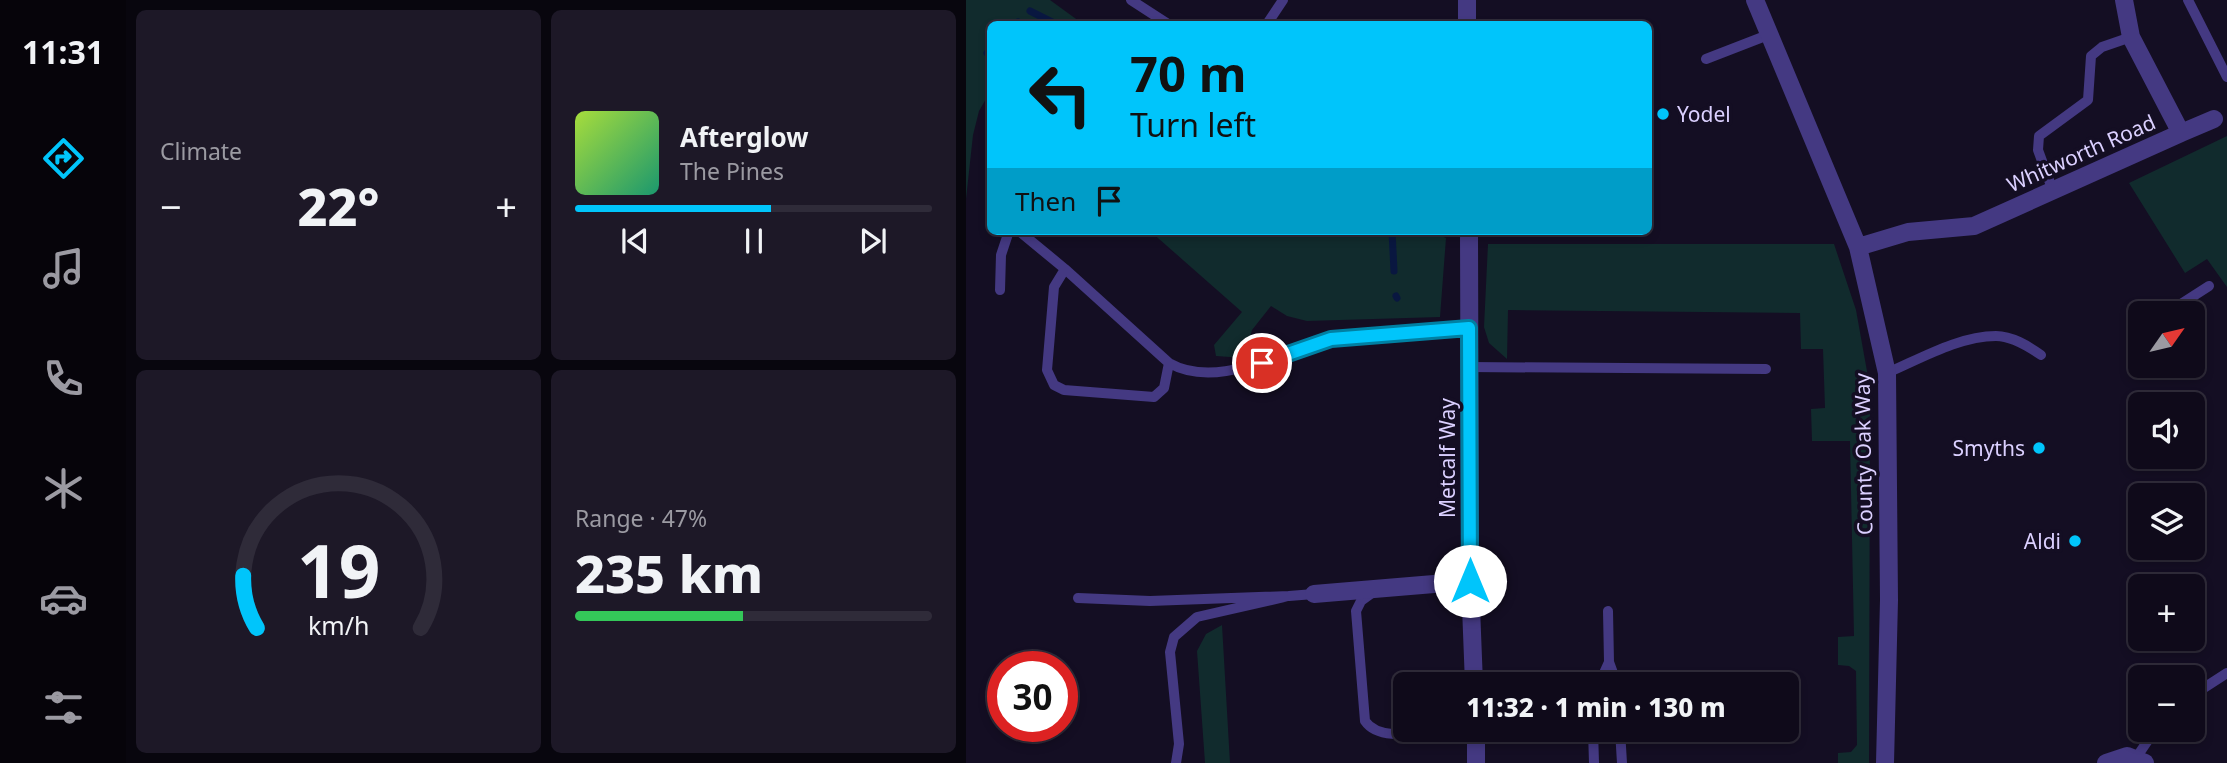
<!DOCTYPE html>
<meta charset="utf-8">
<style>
:root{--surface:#0f0a1a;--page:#1d1827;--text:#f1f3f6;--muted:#9b9aa2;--line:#2f2b39;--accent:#00c5fb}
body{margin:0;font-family:"Noto Sans",sans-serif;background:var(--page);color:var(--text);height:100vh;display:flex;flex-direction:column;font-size:26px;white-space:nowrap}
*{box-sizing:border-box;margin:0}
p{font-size:23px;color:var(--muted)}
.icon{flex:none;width:38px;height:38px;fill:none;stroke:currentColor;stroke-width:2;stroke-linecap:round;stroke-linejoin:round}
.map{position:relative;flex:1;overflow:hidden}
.side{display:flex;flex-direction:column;gap:10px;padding:10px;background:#08060e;width:840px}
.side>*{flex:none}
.banner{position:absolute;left:21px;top:21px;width:665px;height:214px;border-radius:10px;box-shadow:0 4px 10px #0003,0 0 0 2px var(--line);background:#00c5fb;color:#111;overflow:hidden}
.needle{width:46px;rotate:56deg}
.tools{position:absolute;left:1162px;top:301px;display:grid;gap:14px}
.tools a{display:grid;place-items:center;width:77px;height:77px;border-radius:10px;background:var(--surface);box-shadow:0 4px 10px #0003,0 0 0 2px var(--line);font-size:35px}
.speed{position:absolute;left:21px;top:651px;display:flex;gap:14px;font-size:35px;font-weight:700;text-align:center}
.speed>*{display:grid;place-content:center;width:91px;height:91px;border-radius:50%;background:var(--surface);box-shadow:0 4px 10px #0003,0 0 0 2px var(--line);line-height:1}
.speed .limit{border:10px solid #d22;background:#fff;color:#111}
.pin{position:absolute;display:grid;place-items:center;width:60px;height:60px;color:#fff;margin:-30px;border:4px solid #fff;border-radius:50%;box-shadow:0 2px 7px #0007}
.me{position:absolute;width:77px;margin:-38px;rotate:0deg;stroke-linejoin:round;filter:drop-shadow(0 0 5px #0008)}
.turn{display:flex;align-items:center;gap:24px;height:147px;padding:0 28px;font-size:32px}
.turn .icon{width:91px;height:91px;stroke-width:2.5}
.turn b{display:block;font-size:49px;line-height:60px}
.then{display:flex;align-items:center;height:66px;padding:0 28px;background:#0003;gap:14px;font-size:26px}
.big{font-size:52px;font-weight:800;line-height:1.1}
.side .card{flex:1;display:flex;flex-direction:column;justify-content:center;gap:10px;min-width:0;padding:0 24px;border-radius:10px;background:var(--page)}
.side .dial{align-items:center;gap:0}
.dial svg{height:182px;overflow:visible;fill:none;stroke:var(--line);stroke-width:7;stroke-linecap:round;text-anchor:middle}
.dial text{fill:var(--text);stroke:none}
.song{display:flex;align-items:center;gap:21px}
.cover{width:84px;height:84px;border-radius:10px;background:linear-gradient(135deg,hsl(80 70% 55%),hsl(160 70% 35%))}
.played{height:7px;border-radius:4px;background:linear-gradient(90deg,var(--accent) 55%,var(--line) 55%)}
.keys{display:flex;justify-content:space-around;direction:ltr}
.heat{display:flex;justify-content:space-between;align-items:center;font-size:38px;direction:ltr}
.charge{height:10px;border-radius:5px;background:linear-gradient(90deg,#34c759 47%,var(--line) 0)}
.side .tiles{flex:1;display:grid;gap:10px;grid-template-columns:repeat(2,1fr)}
.trip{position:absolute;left:427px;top:672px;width:406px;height:70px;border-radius:10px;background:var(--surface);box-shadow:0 4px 10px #0003,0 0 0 2px var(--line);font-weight:800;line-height:70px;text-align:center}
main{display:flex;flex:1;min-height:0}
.dock{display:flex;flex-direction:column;width:126px;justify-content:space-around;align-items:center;background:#06040a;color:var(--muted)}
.dock .icon{width:49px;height:49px}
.dock .current{color:var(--accent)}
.dock b{font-size:32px;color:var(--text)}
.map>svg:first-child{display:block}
.green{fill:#112b2d}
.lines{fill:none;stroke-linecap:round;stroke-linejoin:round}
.stream{stroke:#091740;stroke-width:7}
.service{stroke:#443982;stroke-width:10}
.minor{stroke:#443982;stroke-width:18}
.route-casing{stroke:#0080a3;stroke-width:18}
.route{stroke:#00c5fb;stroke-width:12}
.poi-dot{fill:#00c5fb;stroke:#140e23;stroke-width:2.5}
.labels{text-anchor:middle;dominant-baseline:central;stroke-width:7;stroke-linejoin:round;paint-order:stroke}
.poi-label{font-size:21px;fill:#dbd0ff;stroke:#140e23;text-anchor:end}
.street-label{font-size:21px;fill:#dbd0ff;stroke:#140e23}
</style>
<main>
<nav class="dock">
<b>11:31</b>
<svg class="icon current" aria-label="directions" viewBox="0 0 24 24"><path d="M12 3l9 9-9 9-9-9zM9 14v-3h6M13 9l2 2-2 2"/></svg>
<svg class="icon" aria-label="music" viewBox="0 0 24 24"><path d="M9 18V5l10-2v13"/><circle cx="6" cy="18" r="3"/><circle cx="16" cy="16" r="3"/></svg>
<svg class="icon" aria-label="phone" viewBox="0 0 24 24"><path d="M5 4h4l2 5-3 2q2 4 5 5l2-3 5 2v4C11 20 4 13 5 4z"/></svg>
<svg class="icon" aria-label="climate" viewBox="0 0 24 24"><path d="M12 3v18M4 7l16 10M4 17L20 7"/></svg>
<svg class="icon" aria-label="car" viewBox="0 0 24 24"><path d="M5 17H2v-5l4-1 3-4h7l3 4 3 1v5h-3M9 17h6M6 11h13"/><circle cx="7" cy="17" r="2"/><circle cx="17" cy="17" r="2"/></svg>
<svg class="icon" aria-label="filters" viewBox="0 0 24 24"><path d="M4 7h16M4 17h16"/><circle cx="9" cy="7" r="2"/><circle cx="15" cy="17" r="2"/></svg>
</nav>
<section class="side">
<div class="tiles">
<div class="card"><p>Climate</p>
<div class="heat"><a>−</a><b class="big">22°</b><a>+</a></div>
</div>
<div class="card">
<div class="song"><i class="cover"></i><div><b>Afterglow</b><p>The Pines</p></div></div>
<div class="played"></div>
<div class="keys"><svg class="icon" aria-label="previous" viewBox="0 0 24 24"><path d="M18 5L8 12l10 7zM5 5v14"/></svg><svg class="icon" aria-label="pause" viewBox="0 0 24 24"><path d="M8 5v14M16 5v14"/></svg><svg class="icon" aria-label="next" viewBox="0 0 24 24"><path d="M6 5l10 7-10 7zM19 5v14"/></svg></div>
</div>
<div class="card dial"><svg viewBox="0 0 100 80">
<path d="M14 69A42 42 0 1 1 86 69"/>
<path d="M14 69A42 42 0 0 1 8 46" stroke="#00c5fb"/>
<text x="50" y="56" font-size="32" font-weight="700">19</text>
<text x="50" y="72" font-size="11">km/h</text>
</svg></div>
<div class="card"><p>Range · 47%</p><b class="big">235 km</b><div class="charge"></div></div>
</div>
</section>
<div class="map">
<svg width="1261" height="763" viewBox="0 0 1261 763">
<rect width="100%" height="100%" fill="#140e23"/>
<!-- green -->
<path class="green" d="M0,0H84L117,24H24V92L13,111L7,135L0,199Z
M1261,136V287L1241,259L1219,273L1163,183Z
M184,231H463L480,238L474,317L341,321L321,316L305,306L286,330L278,358L250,356L248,345L276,312Z
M522,244H868L890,310L904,388L903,763H872V753L885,752L891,745L890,671L883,666L872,665V637L888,636L884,441H846L845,409L859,408L857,349H835L834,313L542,310L541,359L523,343L518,327Z
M256,625L264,763H239L231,651L240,634Z"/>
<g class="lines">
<!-- stream -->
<path class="stream" d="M64,11L90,24
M50,24L52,22
M21,53L24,50
M426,231L428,271
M430,296L431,298"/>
<!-- service -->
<path class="service" d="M165,0L202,24
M1222,0L1261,77
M301,24L317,0
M740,59L802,35
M1087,191L1072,150L1073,136L1122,100L1125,56L1136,47L1165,37
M53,231L99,269
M34,290L35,255L43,231
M1201,313L1243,286
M203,363L198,388L188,397L98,390L88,385L81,370L88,287L99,269L203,363C255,392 318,347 369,338C413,331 459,331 503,328
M503,367L800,369
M921,373C954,359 993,336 1030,336C1046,336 1062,346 1075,355
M406,593L395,601L390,611L399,721C414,743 456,731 480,730
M323,596L348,594
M112,598L184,601L323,596L231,617L208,637L204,652L213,744L210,763
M642,611L643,662L651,684
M633,684L643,662
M1227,695L1261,673
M627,730L628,763
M654,730L656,763
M1170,758L1189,730"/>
<!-- minor -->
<path class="minor" d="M501,0V24
M789,0L892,247L921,373L923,600L919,763
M1215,133L1248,119
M503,231L504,581L508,684
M892,247L942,232L1008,226L1215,133L1165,37L1158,0
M348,594L504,581
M510,730V763
M1140,763L1161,756L1179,763"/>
</g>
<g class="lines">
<defs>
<path id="route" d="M296,363L365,339L503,328L504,581"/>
</defs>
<!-- route casing -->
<use href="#route" class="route-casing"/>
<!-- route -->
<use href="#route" class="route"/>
</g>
<!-- markers -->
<g class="poi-dot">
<circle cx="697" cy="114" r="7"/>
<circle cx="1073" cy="448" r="7"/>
<circle cx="1109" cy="541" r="7"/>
</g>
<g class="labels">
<!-- poi labels -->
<g class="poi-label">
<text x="711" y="114" text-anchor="start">Yodel</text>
<text x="1059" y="448">Smyths</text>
<text x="1095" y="541">Aldi</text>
</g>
<!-- street labels -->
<g class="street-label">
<text transform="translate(1115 153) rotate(-24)">Whitworth Road</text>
<text transform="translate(897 454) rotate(-91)">County Oak Way</text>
<text transform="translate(481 458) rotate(-90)">Metcalf Way</text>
</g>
</g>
</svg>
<div class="tools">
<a><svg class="needle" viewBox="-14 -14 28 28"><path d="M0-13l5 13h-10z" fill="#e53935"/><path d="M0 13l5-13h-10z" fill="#9b9aa2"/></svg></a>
<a><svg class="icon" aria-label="sound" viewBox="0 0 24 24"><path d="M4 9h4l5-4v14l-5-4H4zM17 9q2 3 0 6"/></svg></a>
<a><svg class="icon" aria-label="layers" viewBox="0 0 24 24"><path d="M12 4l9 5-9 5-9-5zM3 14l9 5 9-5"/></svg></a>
<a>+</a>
<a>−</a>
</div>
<div class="speed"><div class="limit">30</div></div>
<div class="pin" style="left:296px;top:363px;background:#d93025"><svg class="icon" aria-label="arrive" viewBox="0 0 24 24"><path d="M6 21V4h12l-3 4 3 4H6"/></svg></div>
<svg class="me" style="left:504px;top:581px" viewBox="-20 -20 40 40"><circle r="19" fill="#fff"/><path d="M0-13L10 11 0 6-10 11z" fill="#00c5fb"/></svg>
<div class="trip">11:32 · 1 min · 130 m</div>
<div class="banner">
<div class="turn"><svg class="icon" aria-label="left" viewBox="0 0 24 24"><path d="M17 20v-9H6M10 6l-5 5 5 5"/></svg><div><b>70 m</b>Turn left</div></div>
<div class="then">Then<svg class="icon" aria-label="arrive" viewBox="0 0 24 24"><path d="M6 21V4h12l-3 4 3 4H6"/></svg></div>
</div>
</div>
</main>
